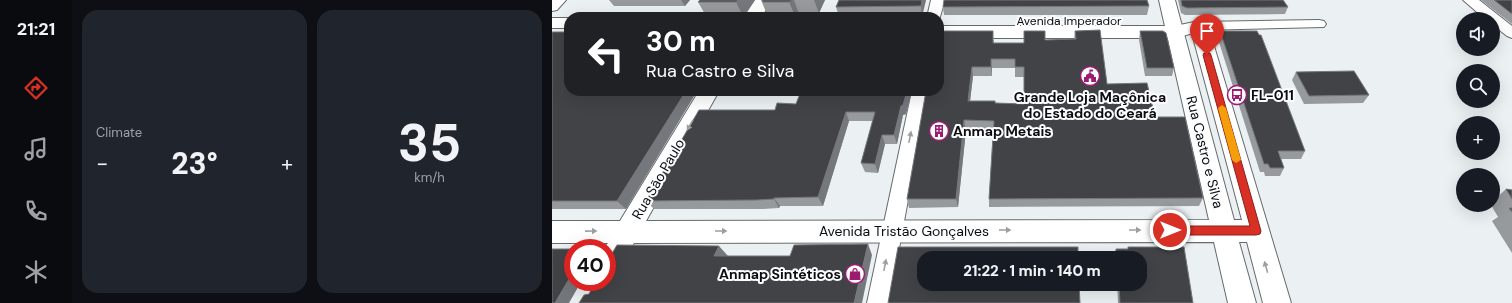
<!DOCTYPE html>
<meta charset="utf-8">
<style>
:root{--surface:#171b24;--page:#20242c;--text:#f1f3f6;--muted:#9ea1a6;--accent:#d93025}
body{margin:0;font-family:"DM Sans",sans-serif;background:var(--page);color:var(--text);height:100vh;display:flex;flex-direction:column;font-size:15px;white-space:nowrap}
*{box-sizing:border-box;margin:0}
p{font-size:13px;color:var(--muted)}
.icon{flex:none;width:22px;height:22px;fill:none;stroke:currentColor;stroke-width:2;stroke-linecap:round;stroke-linejoin:round}
.map{position:relative;flex:1;overflow:hidden}
.sheet{display:flex;flex-direction:column;gap:10px;padding:10px;background:#0d0f14;width:480px}
.sheet>*{flex:none}
.guide{position:absolute;left:12px;top:12px;width:380px;height:84px;border-radius:16px;box-shadow:0 4px 16px #0002;background:#202124;color:#fff;overflow:hidden}
.tools{position:absolute;left:904px;top:12px;display:grid;gap:8px}
.tools a{display:grid;place-items:center;width:44px;height:44px;border-radius:50%;background:var(--surface);box-shadow:0 4px 16px #0002;font-size:20px}
.speed{position:absolute;left:12px;top:239px;display:flex;gap:8px;font-size:20px;font-weight:700;text-align:center}
.speed>*{display:grid;place-content:center;width:52px;height:52px;border-radius:50%;background:var(--surface);box-shadow:0 4px 16px #0002;line-height:1}
.speed .limit{border:6px solid #d22;background:#fff;color:#111}
.pin{position:absolute;display:grid;place-items:center;width:34px;height:34px;color:#fff;margin:-41px -17px;border-radius:50% 50% 50% 0;rotate:-45deg;box-shadow:0 0 4px #0007}
.pin .icon{rotate:45deg}
.me{position:absolute;width:44px;margin:-22px;rotate:90deg;stroke-linejoin:round;filter:drop-shadow(0 0 3px #0008)}
.turn{display:flex;align-items:center;gap:14px;height:84px;padding:0 16px;font-size:18px}
.turn .icon{width:52px;height:52px;stroke-width:2.5}
.turn b{display:block;font-size:28px;line-height:34px}
.big{font-size:30px;font-weight:800;line-height:1.1}
.sheet .widget{flex:1;display:flex;flex-direction:column;justify-content:center;gap:6px;min-width:0;padding:0 14px;border-radius:16px;background:var(--page)}
.sheet .dial{align-items:center;gap:0}
.dial b{font-size:52px;line-height:1}
.heat{display:flex;justify-content:space-between;align-items:center;font-size:22px;direction:ltr}
.sheet .tiles{flex:1;display:grid;gap:10px;grid-template-columns:repeat(2,1fr)}
.trip{position:absolute;left:365px;top:251px;width:230px;height:40px;border-radius:16px;background:var(--surface);box-shadow:0 4px 16px #0002;font-weight:800;line-height:40px;text-align:center}
main{display:flex;flex:1;min-height:0}
.tabs{display:flex;flex-direction:column;width:72px;justify-content:space-around;align-items:center;background:#090b0e;color:var(--muted)}
.tabs .icon{width:28px;height:28px}
.tabs .current{color:var(--accent)}
.tabs b{font-size:18px;color:var(--text)}
.map>svg:first-child{display:block}
.lines{fill:none;stroke-linecap:round;stroke-linejoin:round}
.street-casing{stroke:#666a6d;stroke-width:2}
.secondary-casing{stroke:#666a6d;stroke-width:2}
.primary-casing{stroke:#666a6d;stroke-width:2}
.street{fill:#fff;fill-rule:evenodd}
.secondary{fill:#fff;fill-rule:evenodd}
.primary{fill:#fff;fill-rule:evenodd}
.wall{fill:#969a9d;fill-rule:evenodd}
.shaded-wall{fill:#74777b}
.building{fill:#414347;stroke:#74777b;fill-rule:evenodd}
.oneway{fill:#9d9e9e}
.route{fill:#d93025;stroke:#8d1f18}
.slow{fill:#f59e0b}
.labels{text-anchor:middle;dominant-baseline:central;stroke-width:4;stroke-linejoin:round;paint-order:stroke}
.far-street-label{font-size:12px;fill:#0b0c0d;stroke:#fbfdfe}
.poi-label{font-size:14px;font-weight:bold;fill:#0b0c0d;stroke:#fbfdfe;text-anchor:start}
.street-label{font-size:14px;fill:#0b0c0d;stroke:#fbfdfe}
</style>
<main>
<nav class="tabs">
<b>21:21</b>
<svg class="icon current" aria-label="directions" viewBox="0 0 24 24"><path d="M12 3l9 9-9 9-9-9zM9 14v-3h6M13 9l2 2-2 2"/></svg>
<svg class="icon" aria-label="music" viewBox="0 0 24 24"><path d="M9 18V5l10-2v13"/><circle cx="6" cy="18" r="3"/><circle cx="16" cy="16" r="3"/></svg>
<svg class="icon" aria-label="phone" viewBox="0 0 24 24"><path d="M5 4h4l2 5-3 2q2 4 5 5l2-3 5 2v4C11 20 4 13 5 4z"/></svg>
<svg class="icon" aria-label="climate" viewBox="0 0 24 24"><path d="M12 3v18M4 7l16 10M4 17L20 7"/></svg>
</nav>
<section class="sheet">
<div class="tiles">
<div class="widget"><p>Climate</p>
<div class="heat"><a>−</a><b class="big">23°</b><a>+</a></div>
</div>
<div class="widget dial"><b>35</b><p>km/h</p></div>
</div>
</section>
<div class="map">
<svg width="960" height="303" viewBox="0 0 960 303">
<rect width="100%" height="100%" fill="#ebf0f3"/>
<g class="lines">
<defs>
<path id="street" d="M0,0H14L5,10L0,11Z
M379,0H393L387,20V17H375Z
M911,0H927L960,26V38L955,36L941,25V19H933Z
M767,20L772,21L774,24L772,27L647,30L642,29L640,26L642,23L647,22Z
M360,91H376L337,303H315Z"/>
<path id="secondary" d="M203,0H219L210,17H192Z
M607,0H623L682,220H690L638,26L641,22L647,21L653,22L656,26L739,303H711L695,242H687L704,303H676L662,242L82,243L64,275L55,279V248H52L56,243H0V221H68L147,91H167L94,221L657,220Z"/>
<path id="primary" d="M0,18H17V28H0Z
M647,21L653,22L656,26L653,30L623,38H387V26H623Z"/>
</defs>
<!-- street casing -->
<use href="#street" class="street-casing"/>
<!-- secondary casing -->
<use href="#secondary" class="secondary-casing"/>
<!-- primary casing -->
<use href="#primary" class="primary-casing"/>
<!-- street -->
<use href="#street" class="street"/>
<!-- secondary -->
<use href="#secondary" class="secondary"/>
<!-- primary -->
<use href="#primary" class="primary"/>
</g>
<!-- wall -->
<path class="wall" d="M57,0H138L133,6H62Z
M203,0L191,16H154L146,2Z
M209,0H273L267,13L247,14L243,16L217,15L214,12Z
M287,0H374L370,16H287L284,7Z
M626,0H731L736,7L733,14L633,15L629,13Z
M929,0H960V24Z
M597,6L595,15H392L391,7Z
M523,31L555,84L603,117L651,198L647,206L437,207V199L441,130H414L406,207L357,208L355,199L374,91L442,40V43H472L493,40L522,39ZM440,68H463V77H472V104L444,103L443,101H418L421,76H440Z
M588,31L622,68L620,76H593L587,40Z
M668,31L753,151L749,159H729L732,168L728,176H713L712,172H708L666,39Z
M0,32L17,91H145L74,209H0Z
M744,72L817,95L811,103L752,104L740,80Z
M249,91H360L354,114L351,115L345,144H333L326,173L313,172L309,163L321,121H297L271,206H228L227,208L211,209H102L94,201L223,110L244,104Z
M954,189L960,190V253L940,221L946,217L939,205H941V201Z
M576,247L641,303H566L565,284H588V258H563L562,255L564,249H576Z"/>
<!-- shaded-wall -->
<path class="shaded-wall" d="M129,0H138L133,6Z
M186,0H203L191,16L184,2Z
M242,0L247,14L243,16L237,2Z
M262,0H273L267,13Z
M370,0H374L370,16L369,6Z
M439,59L440,68V76L439,67Z
M420,67L421,76L417,110L416,101Z
M134,91H145L74,209L65,201Z
M355,91H360L354,114L351,115L345,144L342,135L349,106Z
M294,112L297,121L271,206L266,197Z
M412,120L414,130L406,207L404,199Z
M330,135L333,144L326,173L323,164Z
M222,198L228,206L227,208L222,199Z
M316,244L320,255L310,303H302Z
M167,246L176,256H162Z
M20,274H21V282H29L17,303H3Z"/>
<!-- building -->
<path class="building" d="M148,0H186L184,2H146Z
M210,0H242L237,2H211Z
M287,0H370L369,6L284,7Z
M392,0H595L597,6L391,7Z
M629,0H731L736,7L635,8L630,6Z
M942,0H960V14Z
M548,30L555,84L595,83L603,117H633L651,198L437,199L442,121L412,120L404,199H355L374,91H387V31H441V43H472V31H493V40L524,39L523,31ZM439,59H463V67H472V104L443,103V101H416L420,67H439Z
M588,31H611L614,33L622,68H595Z
M668,31H705L707,35H709L753,151H726L732,168H718L716,164H712Z
M0,32H17V91H134L65,201H0Z
M802,71L817,95L757,96L744,72Z
M249,91H355L351,105L349,106L342,135H330L323,164L309,163L323,112H294L266,197L222,198V199L205,200L94,201L147,110H223L225,103L244,104Z
M954,189L960,190V199Z
M957,208H960V212Z
M316,244L302,303H27L32,295L37,294L43,282H55V262L65,245L167,246L162,256H238L242,245Z
M346,247H526V258H372V284H527L528,303H336Z
M576,247H632L641,303H568L567,284H588V258H564V249H576Z
M0,249H21V274H20L3,303H0Z"/>
<!-- one-way arrows -->
<defs><path id="oneway-solid" d="M-6-.8H1V-3.2L6.5 0L1 3.2V.8H-6Z"/></defs>
<g class="oneway">
<use href="#oneway-solid" transform="translate(138 125) rotate(120)"/>
<use href="#oneway-solid" transform="translate(358 137) rotate(-79)"/>
<use href="#oneway-solid" transform="translate(453 230)"/>
<use href="#oneway-solid" transform="translate(583 230)"/>
<use href="#oneway-solid" transform="translate(39 231) rotate(-1)"/>
<use href="#oneway-solid" transform="translate(169 231)"/>
<use href="#oneway-solid" transform="translate(333 265) rotate(-79)"/>
<use href="#oneway-solid" transform="translate(714 267) rotate(-106)"/>
</g>
<!-- route -->
<path class="route" d="M652,53H658L659,55L709,231L708,234L704,235H618L614,234L613,230L614,227L618,226H698L651,55Z"/>
<!-- slow -->
<path class="slow" d="M670,105L674,108L689,160L684,163L680,160L666,108Z"/>
<!-- icons -->
<defs>
<symbol id="civic-ring" viewBox="-11 -11 22 22"><circle r="9.5" fill="#fbfdfe" stroke="#9c1c71" stroke-width="1.5"/><path d="M-.6-6.5H3V-4.5H.6V-3L4-1V1h2V6H-6V1h2V-1L-.6-3ZM-1.2 2.5V6h2.4V2.5Z" fill="#9c1c71"/></symbol>
<symbol id="bus-ring" viewBox="-11 -11 22 22"><circle r="9.5" fill="#fbfdfe" stroke="#9c1c71" stroke-width="1.5"/><path d="M-5-6H5V4H4V6H2V4H-2V6H-4V4H-5ZM-3.5-4V0h7V-4ZM-3.5 1.2v1.5H-2V1.2ZM2 1.2v1.5H3.5V1.2Z" fill="#9c1c71"/></symbol>
<symbol id="building-ring" viewBox="-11 -11 22 22"><circle r="9.5" fill="#fbfdfe" stroke="#9c1c71" stroke-width="1.5"/><path d="M-4-6H4V6H1V3H-1V6H-4ZM-2.5-4.3h1.7v1.8h-1.7ZM.8-4.3h1.7v1.8H.8ZM-2.5-1h1.7V.8h-1.7ZM.8-1h1.7V.8H.8Z" fill="#9c1c71"/></symbol>
<symbol id="shop-ring" viewBox="-11 -11 22 22"><circle r="9.5" fill="#fbfdfe" stroke="#9c1c71" stroke-width="1.5"/><path d="M-5-2.5h2.3a2.7 3.5 0 0 1 5.4 0H5L5.5 6h-11ZM-1.5-2.5h3a1.5 2.3 0 0 0-3 0Z" fill="#9c1c71"/></symbol>
</defs>
<g fill-rule="evenodd">
<use href="#civic-ring" x="527" y="65" width="22" height="22"/>
<use href="#bus-ring" x="674" y="84" width="22" height="22"/>
<use href="#building-ring" x="376" y="120" width="22" height="22"/>
<use href="#shop-ring" x="292" y="263" width="22" height="22"/>
</g>
<g class="labels">
<!-- far-street labels -->
<g class="far-street-label">
<text x="517" y="21">Avenida Imperador</text>
</g>
<!-- poi labels -->
<g class="poi-label">
<text x="699" y="95">FL-011</text>
<text x="538" y="97" text-anchor="middle">Grande Loja Maçônica<tspan x="538" dy="16">do Estado do Ceará</tspan></text>
<text x="401" y="131">Anmap Metais</text>
<text x="289" y="274" text-anchor="end">Anmap Sintéticos</text>
</g>
<!-- street labels -->
<g class="street-label">
<text transform="translate(653 152) rotate(76)">Rua Castro e Silva</text>
<text transform="translate(106 179) rotate(-60)">Rua São Paulo</text>
<text x="352" y="231">Avenida Tristão Gonçalves</text>
</g>
</g>
</svg>
<div class="tools">
<a><svg class="icon" aria-label="sound" viewBox="0 0 24 24"><path d="M4 9h4l5-4v14l-5-4H4zM17 9q2 3 0 6"/></svg></a>
<a><svg class="icon" aria-label="search" viewBox="0 0 24 24"><circle cx="10" cy="10" r="6"/><path d="M15 15l6 6"/></svg></a>
<a>+</a>
<a>−</a>
</div>
<div class="speed"><div class="limit">40</div></div>
<div class="pin" style="left:655px;top:55px;background:#d93025"><svg class="icon" aria-label="arrive" viewBox="0 0 24 24"><path d="M6 21V4h12l-3 4 3 4H6"/></svg></div>
<svg class="me" style="left:618px;top:230px" viewBox="-20 -20 40 40"><circle r="17" fill="#d93025" stroke="#fff" stroke-width="3"/><path d="M0-11L8 9 0 5-8 9z" fill="#fff"/></svg>
<div class="trip">21:22 · 1 min · 140 m</div>
<div class="guide">
<div class="turn"><svg class="icon" aria-label="left" viewBox="0 0 24 24"><path d="M17 20v-9H6M10 6l-5 5 5 5"/></svg><div><b>30 m</b>Rua Castro e Silva</div></div>
</div>
</div>
</main>
